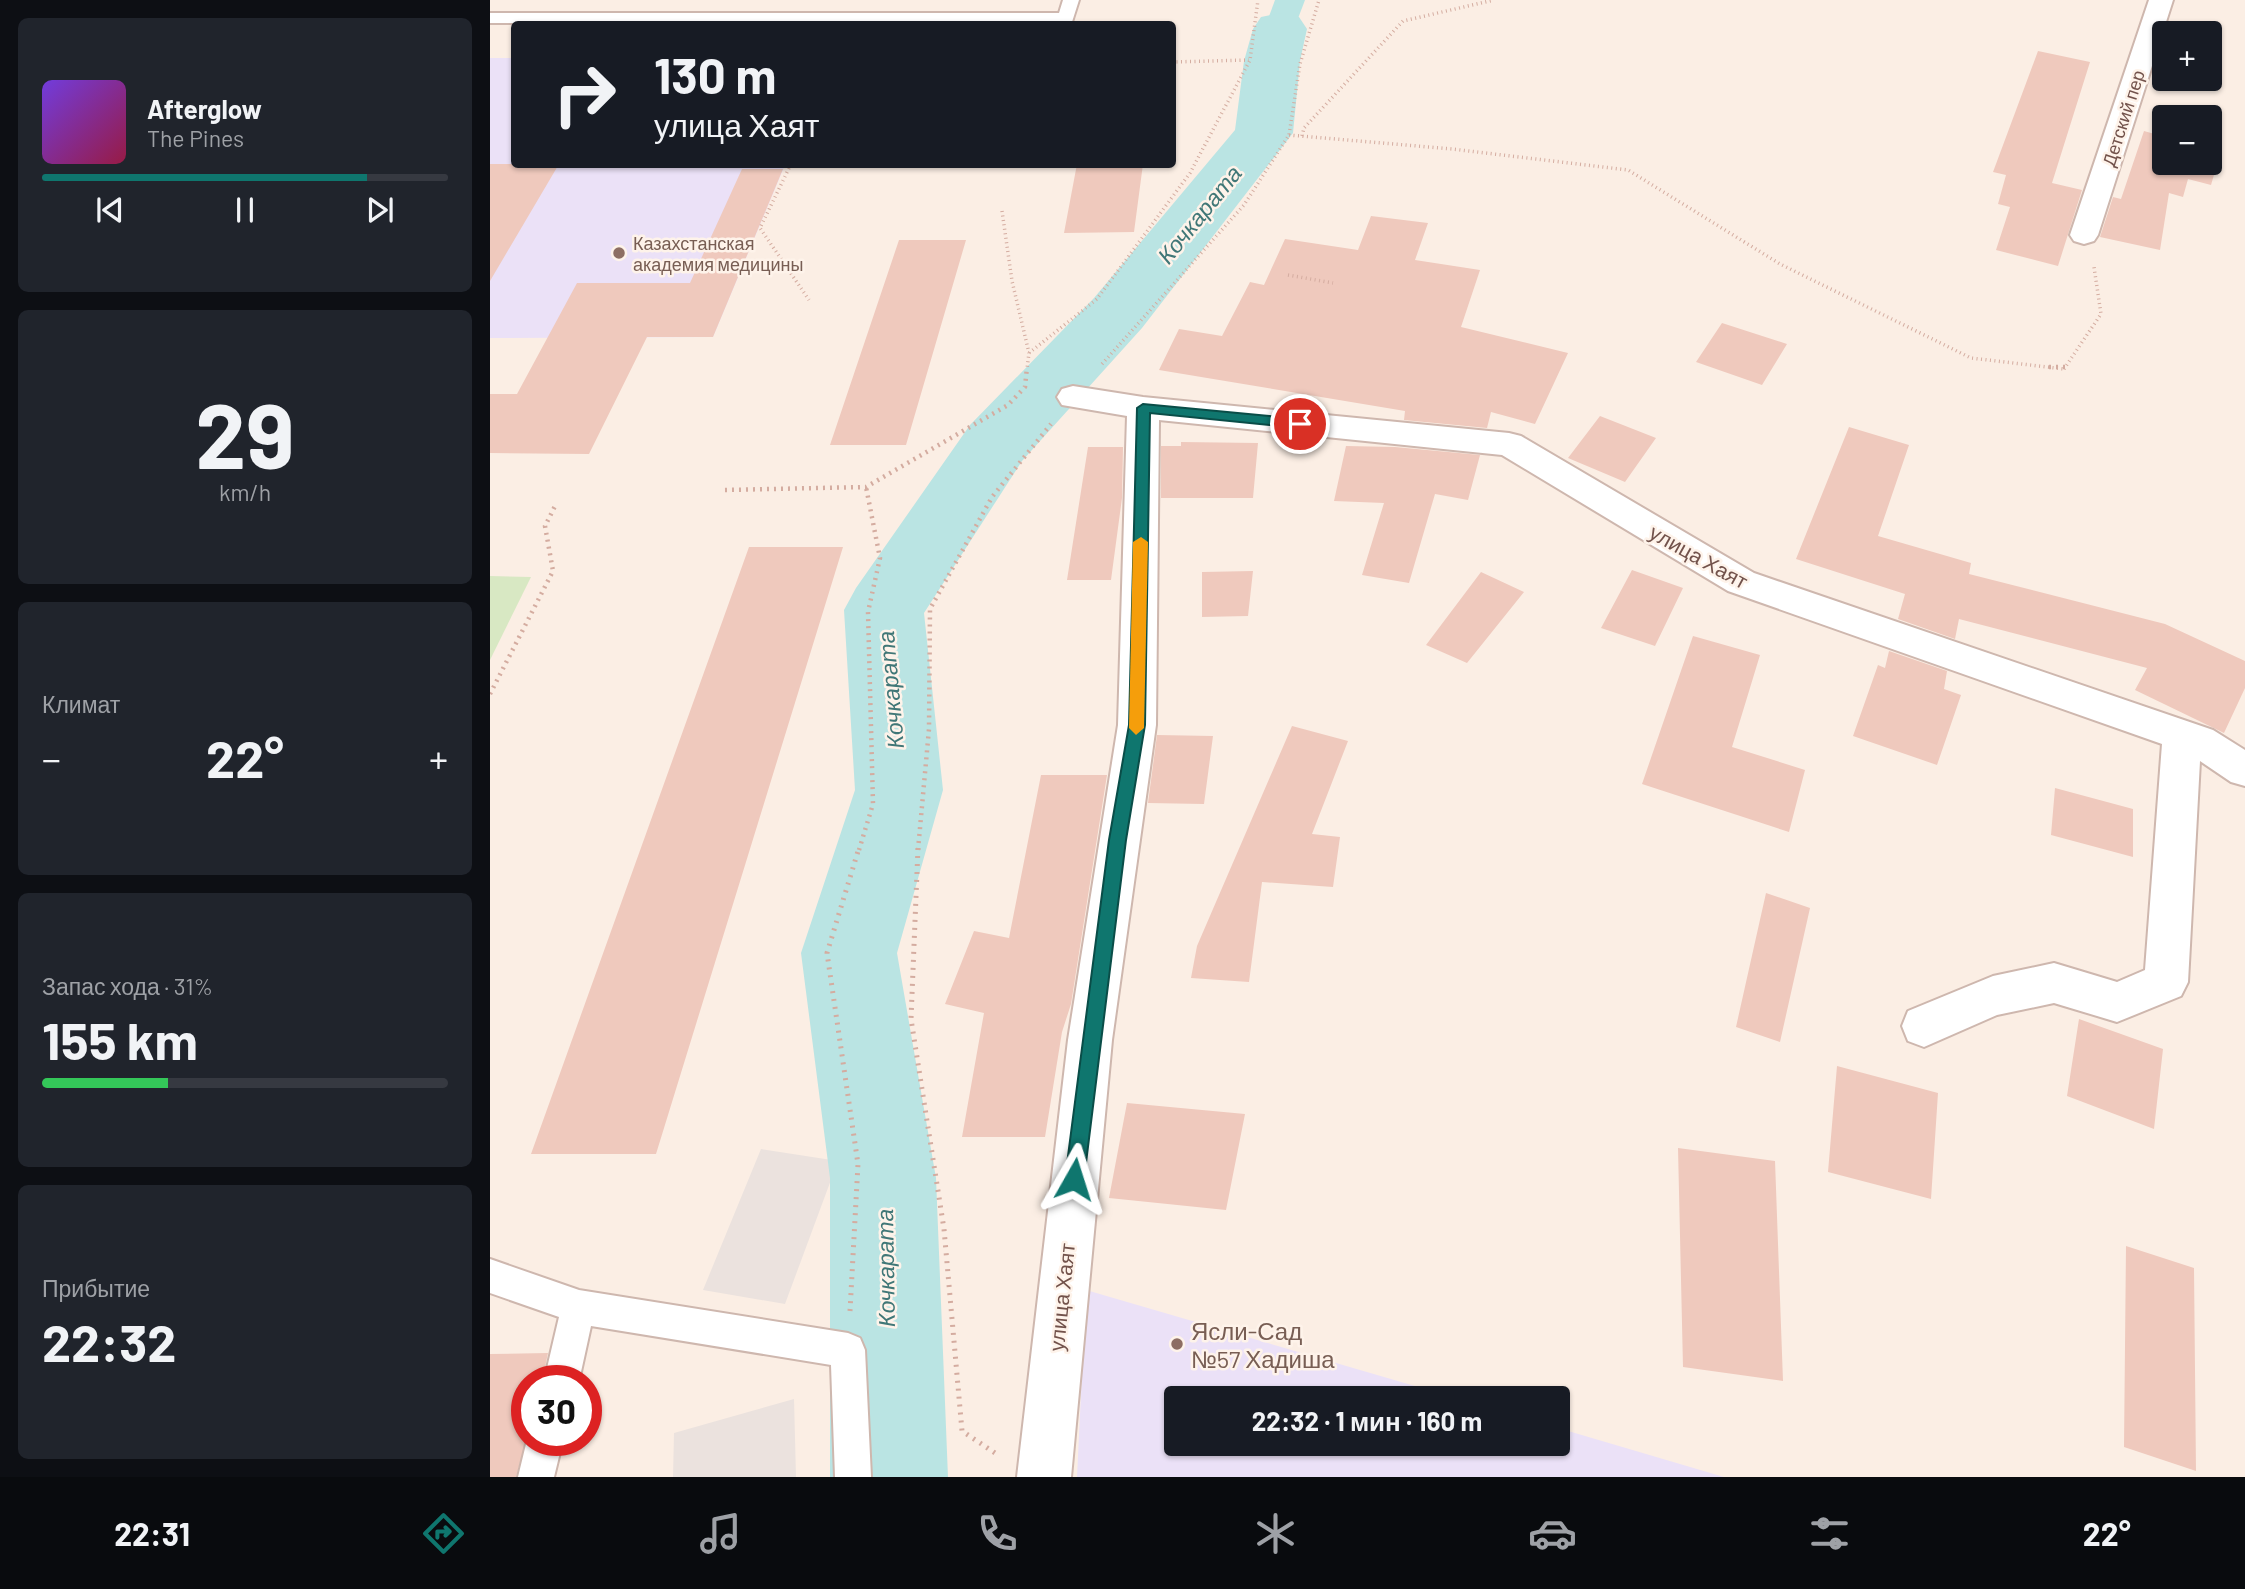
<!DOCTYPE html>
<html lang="ru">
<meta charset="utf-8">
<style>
:root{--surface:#171b24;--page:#20242c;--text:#f1f3f6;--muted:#9ea1a6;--line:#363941;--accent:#0f766e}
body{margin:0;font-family:Barlow,sans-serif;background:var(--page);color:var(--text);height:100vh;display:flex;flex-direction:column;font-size:26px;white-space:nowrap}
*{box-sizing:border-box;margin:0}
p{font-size:23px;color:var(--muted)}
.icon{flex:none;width:38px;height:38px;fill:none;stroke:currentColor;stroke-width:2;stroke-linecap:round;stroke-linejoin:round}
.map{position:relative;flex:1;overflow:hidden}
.sheet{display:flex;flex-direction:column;gap:18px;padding:18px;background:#0d0f14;width:490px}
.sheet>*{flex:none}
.hud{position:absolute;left:21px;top:21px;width:665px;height:147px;border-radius:7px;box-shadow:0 2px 5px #0004;background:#171b24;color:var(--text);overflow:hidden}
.controls{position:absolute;left:1662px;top:21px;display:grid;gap:14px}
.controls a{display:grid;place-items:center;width:70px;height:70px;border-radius:7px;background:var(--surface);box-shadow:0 2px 5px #0004;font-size:35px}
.speed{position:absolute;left:21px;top:1365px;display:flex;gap:14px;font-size:35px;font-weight:700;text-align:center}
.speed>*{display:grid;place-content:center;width:91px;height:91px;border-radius:50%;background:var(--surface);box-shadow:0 2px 5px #0004;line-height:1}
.speed .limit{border:10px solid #d22;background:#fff;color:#111}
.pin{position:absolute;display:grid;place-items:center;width:60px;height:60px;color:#fff;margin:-30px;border:4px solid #fff;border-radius:50%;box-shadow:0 2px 7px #0007}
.me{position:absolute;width:77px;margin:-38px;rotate:6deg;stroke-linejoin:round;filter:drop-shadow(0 0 5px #0008)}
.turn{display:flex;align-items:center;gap:24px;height:147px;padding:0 28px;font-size:32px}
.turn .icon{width:91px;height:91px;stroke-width:2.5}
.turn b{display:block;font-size:49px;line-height:60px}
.big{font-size:52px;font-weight:700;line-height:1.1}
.sheet .tile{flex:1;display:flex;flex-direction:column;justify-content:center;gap:10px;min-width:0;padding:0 24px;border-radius:10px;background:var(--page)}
.sheet .dial{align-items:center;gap:0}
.dial b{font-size:91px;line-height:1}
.song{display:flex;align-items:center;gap:21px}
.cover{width:84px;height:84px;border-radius:10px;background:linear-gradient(135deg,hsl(260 70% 55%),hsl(340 70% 35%))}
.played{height:7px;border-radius:4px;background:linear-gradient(90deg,var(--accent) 80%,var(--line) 80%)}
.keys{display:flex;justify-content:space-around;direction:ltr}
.heat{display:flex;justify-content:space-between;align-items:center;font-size:38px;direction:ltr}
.charge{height:10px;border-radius:5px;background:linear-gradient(90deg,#34c759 31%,var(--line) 0)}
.trip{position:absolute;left:674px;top:1386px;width:406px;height:70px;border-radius:7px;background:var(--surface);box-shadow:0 2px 5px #0004;font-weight:700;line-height:70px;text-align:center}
.tab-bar{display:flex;height:112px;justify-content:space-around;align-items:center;background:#090b0e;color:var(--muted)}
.tab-bar .icon{width:49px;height:49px}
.tab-bar .selected{color:var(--accent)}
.tab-bar b{font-size:32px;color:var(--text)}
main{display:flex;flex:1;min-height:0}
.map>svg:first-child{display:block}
.industrial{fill:#ebe2de}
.education{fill:#ebe1f7}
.green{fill:#d8e8c3}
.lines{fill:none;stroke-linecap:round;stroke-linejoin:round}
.canal{fill:#bae4e3;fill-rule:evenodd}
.river{fill:#bae4e3;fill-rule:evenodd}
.building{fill:#efc9bd}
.lane-casing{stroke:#ceb7ae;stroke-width:4}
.street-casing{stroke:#ceb7ae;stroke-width:4}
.path-far2{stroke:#d4aca0;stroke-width:3.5;stroke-dasharray:1 3.5;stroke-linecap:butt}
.path-far1{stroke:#d4aca0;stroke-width:4.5;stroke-dasharray:2 5;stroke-linecap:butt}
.path{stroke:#d4aca0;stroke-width:5;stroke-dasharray:2 6;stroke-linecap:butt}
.lane{fill:#fff;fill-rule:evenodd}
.street{fill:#fff;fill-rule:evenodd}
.route{fill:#0f766e;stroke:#0a4d48;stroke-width:2}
.slow{fill:#f59e0b}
.education-dot{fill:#8d6e63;stroke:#fef3ea;stroke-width:2.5}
.labels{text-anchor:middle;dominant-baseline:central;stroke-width:5;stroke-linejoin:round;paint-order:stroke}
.far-street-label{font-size:18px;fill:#72524b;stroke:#fef3ea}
.far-education-label{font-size:18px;fill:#785e54;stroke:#fef3ea;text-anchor:start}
.street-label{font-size:21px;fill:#72524b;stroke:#fef3ea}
.water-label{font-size:23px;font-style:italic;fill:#407777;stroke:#fef3ea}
.near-education-label{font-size:24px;fill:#785e54;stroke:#fef3ea;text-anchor:start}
</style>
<main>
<section class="sheet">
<div class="tile">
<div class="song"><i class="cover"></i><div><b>Afterglow</b><p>The Pines</p></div></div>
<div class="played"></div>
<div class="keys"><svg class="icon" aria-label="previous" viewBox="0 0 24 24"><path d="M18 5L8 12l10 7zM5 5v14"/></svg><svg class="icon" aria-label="pause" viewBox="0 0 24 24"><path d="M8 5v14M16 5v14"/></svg><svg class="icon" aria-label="next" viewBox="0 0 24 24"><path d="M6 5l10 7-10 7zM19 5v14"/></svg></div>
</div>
<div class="tile dial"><b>29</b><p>km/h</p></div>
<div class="tile"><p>Климат</p>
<div class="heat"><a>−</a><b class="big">22°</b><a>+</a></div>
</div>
<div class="tile"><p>Запас хода · 31%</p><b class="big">155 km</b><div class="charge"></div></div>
<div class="tile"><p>Прибытие</p><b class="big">22:32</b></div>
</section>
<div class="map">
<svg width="1755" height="1477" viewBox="0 0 1755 1477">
<rect width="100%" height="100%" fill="#fbeee4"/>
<!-- industrial -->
<path class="industrial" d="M271,1149L348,1161L295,1304L213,1290Z
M304,1399L306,1477H183L184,1433Z"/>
<!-- education -->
<path class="education" d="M0,58H24V164L295,165L223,337L0,338Z
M596,1290L966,1398H686V1444H1068V1428L1234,1477H587Z"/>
<!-- green -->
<path class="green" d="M0,576L41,577L0,660Z"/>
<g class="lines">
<!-- canal -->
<path class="canal" d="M785,0H815L801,37L790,39L779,37L774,30Z"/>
<!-- river -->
<path class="river" d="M790,13L809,17L817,29L810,61L803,133L652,328L532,461L434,613L453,790L407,953L446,1178L458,1477H340V1178L311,953L365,790L354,610L366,588L480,425L604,298L745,130L754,61L763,29L771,17Z"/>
</g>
<!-- building -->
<path class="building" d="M1548,51L1600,62L1562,183L1592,190L1568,266L1506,250L1520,207L1508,204L1516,175L1503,172Z
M1654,131L1675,137V163H1720V148L1731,151L1721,185L1698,179L1693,197L1679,193L1670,250L1610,237L1623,197L1631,199Z
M0,164H69L0,281Z
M587,164H653L644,232L574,233Z
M252,169H293L223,337H157L99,454L0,453V394H27L87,283H200Z
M881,216L938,223L925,260L990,270L971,327L1078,353L1045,424L1001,412L997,428L914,420L915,411L669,370L689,329L732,336L760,282L774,285L795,239L868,250Z
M409,240H476L416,445H340Z
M1232,323L1297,344L1272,385L1206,362Z
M1110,416L1166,438L1135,482L1078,458Z
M1359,427L1419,445L1388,536L1481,563L1479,574L1675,624L1755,661V688L1734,733L1645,690L1657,668L1469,619L1465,639L1408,619L1415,594L1306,559Z
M691,442L768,443L763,498H671V446H691Z
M856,446L905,447L990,455L978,500L945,494L919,583L872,575L894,503L844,501Z
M598,447H633L632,498L621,580H577Z
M259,547H353L166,1154H41Z
M1142,570L1193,588L1165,646L1111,628Z
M763,571L758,616L712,617V572Z
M991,572L1034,592L977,663L936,645Z
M1203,636L1270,655L1242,747L1315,770L1299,832L1152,784Z
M1399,651L1457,671L1454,689L1471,695L1447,765L1363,736L1388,665L1395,668Z
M802,726L858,741L822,834L850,837L843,887L772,882L759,982L701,978L707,946Z
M667,735L723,736L714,804L658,803Z
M551,775H617L581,1004L572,1032L555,1137H472L494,1013L455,1004L484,931L519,938Z
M1565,788L1643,809V857L1561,835Z
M1276,893L1320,908L1290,1042L1246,1027Z
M1589,1019L1673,1049L1664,1129L1577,1096Z
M1347,1066L1448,1093L1441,1199L1338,1172Z
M637,1103L755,1114L736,1210L619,1198Z
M1188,1148L1285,1161L1293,1381L1193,1367Z
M1636,1246L1704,1268L1706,1471L1634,1447Z
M58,1353L52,1381H37V1437L26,1477H0V1354Z"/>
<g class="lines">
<defs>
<path id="lane" d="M573,0H589L582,22L0,23V13H569Z
M0,1259L89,1290L358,1333L370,1338L375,1350L381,1477H345L341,1365L101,1326L89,1381H54L69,1317L0,1293Z
M37,1440H73L64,1477H28Z"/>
<path id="street" d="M1659,0H1683L1608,235L1604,241L1594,244L1584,241L1580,235Z
M583,386L653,397L1019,433L1031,436L1264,573L1723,730L1755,750V786L1741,782L1710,761L1698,982L1691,996L1627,1022L1564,1003L1507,1015L1434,1047L1418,1041L1412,1026L1418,1011L1503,976L1564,963L1627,982L1655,970L1672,744L1238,591L1012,455L669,420L666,725L622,1040L581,1477H527L578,1040L628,725L637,416L572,405L567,397L572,389Z"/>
</defs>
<!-- lane casing -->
<use href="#lane" class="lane-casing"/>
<!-- street casing -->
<use href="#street" class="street-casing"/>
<!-- path-far2 -->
<path class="path-far2" d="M682,62L759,60
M799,135L962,149L1138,170L1290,264L1481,358L1574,369
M812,136L814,128L913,21L1004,0
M301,164L270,228L319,300
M512,211L522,281L539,353L537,369
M798,275L843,283
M539,353L607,299L700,173L760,60L768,0
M612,364L754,205L799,135L810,64L829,0
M1574,369L1611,314L1604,267"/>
<!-- path-far1 -->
<path class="path-far1" d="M1559,367H1575
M235,490L376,487L518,405L535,387L537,367
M0,694L63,571L55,526L66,504
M369,850L383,804L378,612L390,558L376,487
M428,850L439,729L440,609L502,497L561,424"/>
<!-- path -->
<path class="path" d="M428,848L421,1019L454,1229L472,1431L505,1453
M360,1311L368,1164L337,953L369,848"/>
<!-- lane -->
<use href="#lane" class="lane"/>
<!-- street -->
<use href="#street" class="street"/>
</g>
<!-- route -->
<path class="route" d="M653,404L810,419L817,424L810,428L660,413L655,725L636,840L594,1179L591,1186L584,1189L578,1186L575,1179L619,840L639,725L647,408Z"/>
<!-- slow -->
<path class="slow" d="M651,537L658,542L654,728L646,735L639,728L643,542Z"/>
<!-- markers -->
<g class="education-dot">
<circle cx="129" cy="253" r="7"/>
<circle cx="687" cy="1344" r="7"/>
</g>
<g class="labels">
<!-- far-street labels -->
<g class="far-street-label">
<text transform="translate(1633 118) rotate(-72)">Детский пер</text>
</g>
<!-- far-education labels -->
<g class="far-education-label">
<text x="143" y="243">Казахстанская<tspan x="143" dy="21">академия медицины</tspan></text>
</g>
<!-- street labels -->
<g class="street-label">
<text transform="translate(1209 556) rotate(29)">улица Хаят</text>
<text transform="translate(571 1297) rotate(-84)">улица Хаят</text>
</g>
<!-- water labels -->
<g class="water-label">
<text transform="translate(709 214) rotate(-51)">Кочкарата</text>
<text transform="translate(400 690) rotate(-95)">Кочкарата</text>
<text transform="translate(395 1268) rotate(-91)">Кочкарата</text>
</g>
<!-- near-education labels -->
<g class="near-education-label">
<text x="701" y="1330">Ясли-Сад<tspan x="701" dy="28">№57 Хадиша</tspan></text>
</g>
</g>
</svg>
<div class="controls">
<a>+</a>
<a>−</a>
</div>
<div class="speed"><div class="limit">30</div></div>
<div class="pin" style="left:810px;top:424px;background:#d93025"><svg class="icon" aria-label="arrive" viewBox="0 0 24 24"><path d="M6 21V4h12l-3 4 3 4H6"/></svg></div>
<svg class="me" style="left:584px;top:1179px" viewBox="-20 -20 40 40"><path d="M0-17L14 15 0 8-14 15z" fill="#0f766e" stroke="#fff" stroke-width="4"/></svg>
<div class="trip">22:32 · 1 мин · 160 m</div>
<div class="hud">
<div class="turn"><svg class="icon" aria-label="right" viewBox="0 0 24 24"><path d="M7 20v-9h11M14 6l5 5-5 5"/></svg><div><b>130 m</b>улица Хаят</div></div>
</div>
</div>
</main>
<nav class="tab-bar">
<b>22:31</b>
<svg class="icon selected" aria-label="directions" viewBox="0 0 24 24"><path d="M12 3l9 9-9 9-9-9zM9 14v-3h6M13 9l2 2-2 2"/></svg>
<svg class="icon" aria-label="music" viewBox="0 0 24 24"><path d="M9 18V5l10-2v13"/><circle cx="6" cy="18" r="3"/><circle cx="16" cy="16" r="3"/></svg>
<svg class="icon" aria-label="phone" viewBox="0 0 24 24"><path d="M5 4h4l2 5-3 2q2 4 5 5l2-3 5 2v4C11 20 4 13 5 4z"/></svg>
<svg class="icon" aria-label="climate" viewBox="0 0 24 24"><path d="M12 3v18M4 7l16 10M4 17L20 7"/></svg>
<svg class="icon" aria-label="car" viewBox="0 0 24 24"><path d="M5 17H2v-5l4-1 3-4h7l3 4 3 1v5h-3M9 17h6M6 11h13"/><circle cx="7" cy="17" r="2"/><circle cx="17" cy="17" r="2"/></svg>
<svg class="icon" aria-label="filters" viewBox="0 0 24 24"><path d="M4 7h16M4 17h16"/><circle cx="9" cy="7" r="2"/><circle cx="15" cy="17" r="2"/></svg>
<b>22°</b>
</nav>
